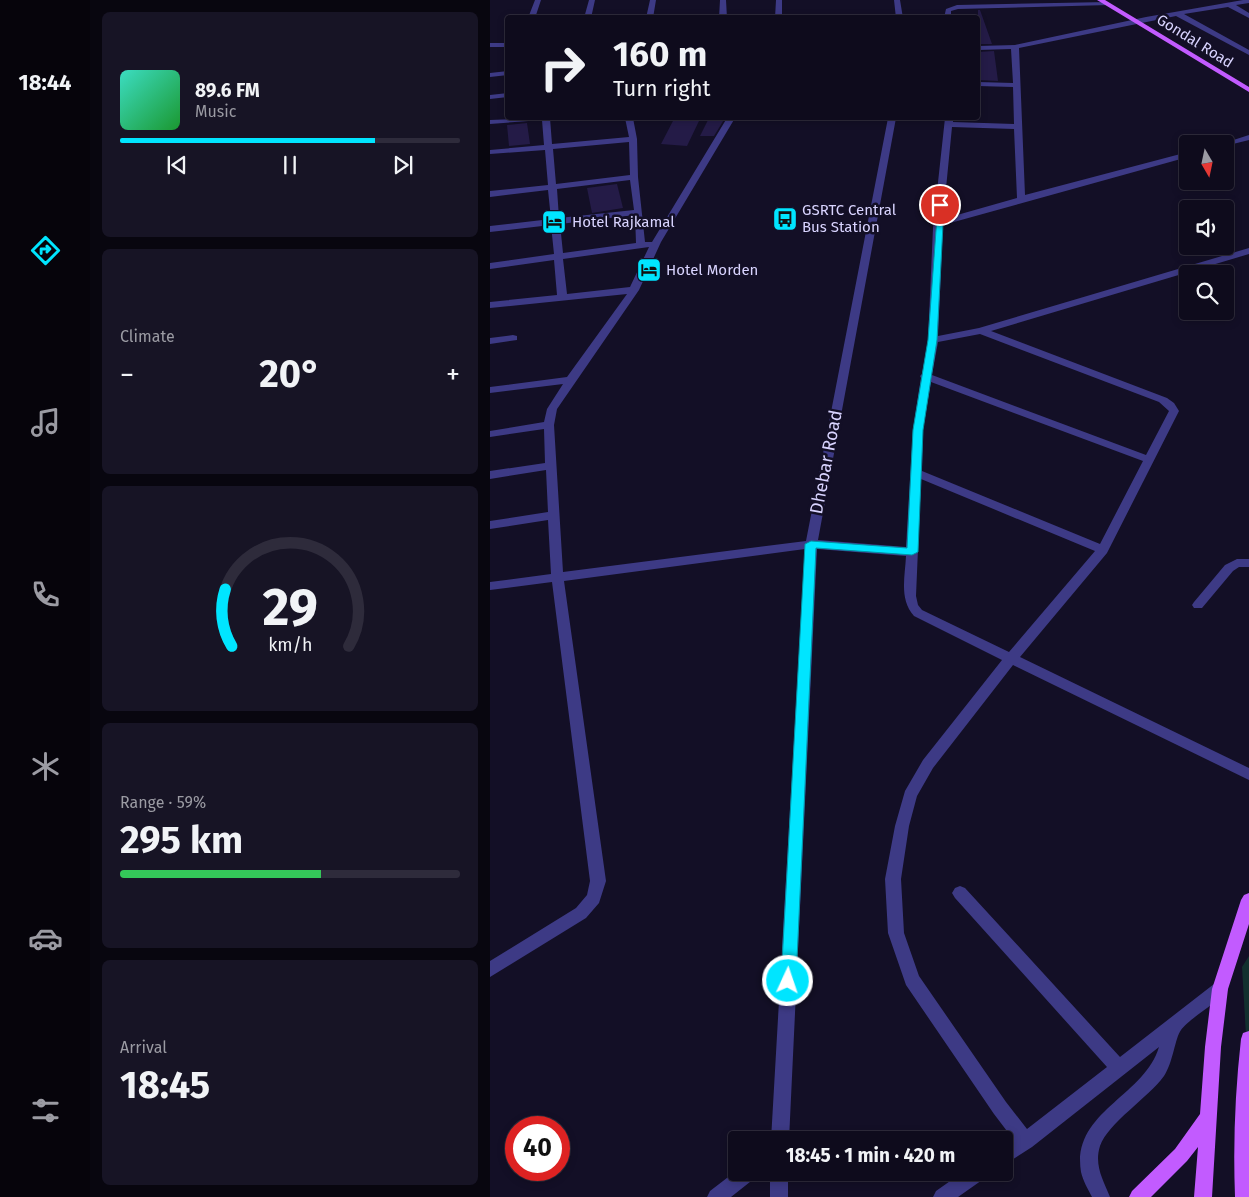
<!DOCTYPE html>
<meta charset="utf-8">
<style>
:root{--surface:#0e0b1c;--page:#171425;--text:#f1f3f6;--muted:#9b9ba3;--line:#2e2b3b;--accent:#00e5ff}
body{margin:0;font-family:"Fira Sans",sans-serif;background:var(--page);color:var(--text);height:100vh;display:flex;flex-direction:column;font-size:19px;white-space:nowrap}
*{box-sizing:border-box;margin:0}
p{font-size:16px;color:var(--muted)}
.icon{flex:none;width:28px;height:28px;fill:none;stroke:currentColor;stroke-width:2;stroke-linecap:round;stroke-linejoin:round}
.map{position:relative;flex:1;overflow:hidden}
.drawer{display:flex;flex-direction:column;gap:12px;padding:12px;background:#08060f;width:400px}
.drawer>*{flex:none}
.banner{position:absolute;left:15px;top:15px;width:475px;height:105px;border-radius:5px;box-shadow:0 2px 8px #0003,0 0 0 1px var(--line);background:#0e0b1c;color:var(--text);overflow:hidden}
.needle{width:32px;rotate:171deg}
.tools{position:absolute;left:689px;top:135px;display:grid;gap:10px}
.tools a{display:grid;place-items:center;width:55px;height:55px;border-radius:5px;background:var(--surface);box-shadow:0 2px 8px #0003,0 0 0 1px var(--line);font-size:25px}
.speed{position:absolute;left:15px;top:1116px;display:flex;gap:10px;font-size:25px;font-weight:700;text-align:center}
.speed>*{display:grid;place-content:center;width:65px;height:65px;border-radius:50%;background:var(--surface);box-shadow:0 2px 8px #0003,0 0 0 1px var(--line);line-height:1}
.speed .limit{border:8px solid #d22;background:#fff;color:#111}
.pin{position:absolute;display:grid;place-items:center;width:42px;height:42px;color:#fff;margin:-21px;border:2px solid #fff;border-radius:50%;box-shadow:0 1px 5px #0007}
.me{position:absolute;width:55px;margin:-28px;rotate:3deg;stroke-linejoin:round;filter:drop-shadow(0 0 4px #0008)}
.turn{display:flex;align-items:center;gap:18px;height:105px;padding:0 25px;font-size:22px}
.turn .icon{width:65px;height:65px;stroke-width:2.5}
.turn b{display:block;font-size:35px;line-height:42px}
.big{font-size:38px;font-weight:700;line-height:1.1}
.drawer .widget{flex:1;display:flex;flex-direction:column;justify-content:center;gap:8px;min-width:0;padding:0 18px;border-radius:8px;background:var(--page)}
.drawer .dial{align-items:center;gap:0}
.dial svg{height:130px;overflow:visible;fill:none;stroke:var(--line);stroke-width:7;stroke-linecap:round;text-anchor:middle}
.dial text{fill:var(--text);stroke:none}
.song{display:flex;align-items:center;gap:15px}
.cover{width:60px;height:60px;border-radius:8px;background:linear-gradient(135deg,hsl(170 70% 55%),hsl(130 70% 35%))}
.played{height:5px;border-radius:2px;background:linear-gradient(90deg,var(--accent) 75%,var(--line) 75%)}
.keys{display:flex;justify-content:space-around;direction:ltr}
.heat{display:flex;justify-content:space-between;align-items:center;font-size:28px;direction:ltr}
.charge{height:8px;border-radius:4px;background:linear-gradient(90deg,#34c759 59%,var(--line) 0)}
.trip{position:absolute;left:238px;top:1131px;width:285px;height:50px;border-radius:5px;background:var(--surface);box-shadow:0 2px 8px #0003,0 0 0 1px var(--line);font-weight:700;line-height:50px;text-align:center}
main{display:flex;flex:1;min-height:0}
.tabs{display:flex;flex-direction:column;width:90px;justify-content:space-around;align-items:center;background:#06040b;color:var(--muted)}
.tabs .icon{width:35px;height:35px}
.tabs .active{color:var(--accent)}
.tabs b{font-size:22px;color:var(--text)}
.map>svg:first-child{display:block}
.green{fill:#12302f}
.building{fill:#241b47}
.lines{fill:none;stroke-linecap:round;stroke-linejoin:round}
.minor{fill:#3d3a85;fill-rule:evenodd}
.major{fill:#c25bff;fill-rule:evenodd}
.route{fill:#00e5ff;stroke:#0095a6}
.labels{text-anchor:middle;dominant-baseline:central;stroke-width:5;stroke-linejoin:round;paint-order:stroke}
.far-street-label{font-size:15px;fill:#d9d4ff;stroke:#130f26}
.far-poi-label{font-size:15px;fill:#d9d4ff;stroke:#130f26;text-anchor:start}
.street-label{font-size:18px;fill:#d9d4ff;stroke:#130f26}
</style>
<main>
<nav class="tabs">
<b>18:44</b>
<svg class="icon active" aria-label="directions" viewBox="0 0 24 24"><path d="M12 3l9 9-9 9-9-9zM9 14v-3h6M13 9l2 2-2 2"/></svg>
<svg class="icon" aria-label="music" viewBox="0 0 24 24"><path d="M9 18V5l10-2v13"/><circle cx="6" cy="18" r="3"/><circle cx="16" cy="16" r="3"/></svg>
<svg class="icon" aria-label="phone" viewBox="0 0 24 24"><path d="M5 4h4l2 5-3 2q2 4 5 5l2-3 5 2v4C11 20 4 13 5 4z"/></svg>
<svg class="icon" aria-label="climate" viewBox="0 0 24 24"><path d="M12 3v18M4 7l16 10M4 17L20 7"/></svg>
<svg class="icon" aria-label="car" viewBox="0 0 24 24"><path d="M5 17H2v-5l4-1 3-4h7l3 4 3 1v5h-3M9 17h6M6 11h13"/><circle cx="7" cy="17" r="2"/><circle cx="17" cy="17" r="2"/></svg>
<svg class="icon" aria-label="filters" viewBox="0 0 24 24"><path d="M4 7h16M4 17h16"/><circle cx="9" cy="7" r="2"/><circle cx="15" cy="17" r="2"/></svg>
</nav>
<section class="drawer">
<div class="widget">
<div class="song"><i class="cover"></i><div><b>89.6 FM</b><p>Music</p></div></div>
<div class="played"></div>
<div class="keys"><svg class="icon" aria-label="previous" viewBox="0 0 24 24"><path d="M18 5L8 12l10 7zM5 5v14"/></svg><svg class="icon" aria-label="pause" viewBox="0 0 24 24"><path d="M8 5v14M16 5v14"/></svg><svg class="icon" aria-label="next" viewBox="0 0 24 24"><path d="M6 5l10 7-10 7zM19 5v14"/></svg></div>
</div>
<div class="widget"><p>Climate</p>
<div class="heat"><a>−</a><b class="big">20°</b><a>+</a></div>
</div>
<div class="widget dial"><svg viewBox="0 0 100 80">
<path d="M14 69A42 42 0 1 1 86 69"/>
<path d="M14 69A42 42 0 0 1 10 34" stroke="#00e5ff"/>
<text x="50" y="56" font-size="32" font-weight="700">29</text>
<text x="50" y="72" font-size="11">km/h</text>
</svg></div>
<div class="widget"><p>Range · 59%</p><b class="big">295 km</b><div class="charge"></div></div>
<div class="widget"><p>Arrival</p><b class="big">18:45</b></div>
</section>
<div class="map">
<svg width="759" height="1197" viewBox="0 0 759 1197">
<rect width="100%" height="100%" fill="#130f26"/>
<!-- green -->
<path class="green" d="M759,956V1087L752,967Z"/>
<!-- building -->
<path class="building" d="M488,10H490L502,44H488Z
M504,51L508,81L488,80V52Z
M219,118H235L224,136H210Z
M184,119L209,121L197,146L171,144Z
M37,123L40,144L19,146L17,125Z
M127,184L133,208L102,213L97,188Z"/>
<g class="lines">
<!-- minor -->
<path class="minor" d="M45,0H51L45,18H38Z
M99,0H105L101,18H94Z
M160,0H166L163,18H156Z
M230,0H236L237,18H229Z
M286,0H292V18H285Z
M404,0H410L413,18H406Z
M753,0H759V3L746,5L759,13V18L738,7L694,14L759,50V55L686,16L529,48L535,195L698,152V157L453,225L448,336L489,328L759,248V254L501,331L677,398L684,403L689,411L617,553L530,657L759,768V780L523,665L443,768L427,796L419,826L411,879L414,933L429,976L516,1102L537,1129L617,1067L465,898L462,893L465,888L470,886L475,888L630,1057L724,984L730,982L736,984L738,989L736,994C725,1003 698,1020 691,1030C685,1038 683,1063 674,1076C658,1098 618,1123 610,1146C604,1165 613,1180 620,1197H602C598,1189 593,1181 591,1172C581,1112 654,1097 669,1047L542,1147L514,1165V1146L523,1139L504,1114L416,985L398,933L395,879L405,826L415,791L433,760L512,660L424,616C409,599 415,577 416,556L327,549L299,1140H281L315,549L74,581L116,881L109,903L96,918L0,977V961L86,908L97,895L100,881L62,582L0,590V582L61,574L58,520L0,529V521L58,512L56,470L0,479V471L55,463L54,429L0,437V431L54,422L57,409L73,384L0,393V387L77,377L137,294L0,308V302L67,295L64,260L0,269V263L64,254L61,225L0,232V226L61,219L58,190L0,197V191L58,185L55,150L0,154V150L54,145L52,120L0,124V120L60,118L62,144L139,137L135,118H143L147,139L148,177L155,242H162L237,118H245L171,242L149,290L67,409L64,425L73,572L316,541L398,118H406L328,540L416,547L423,429L431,378L430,376L432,374L438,340L443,228L455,118H463V122L524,124L523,87L488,86V82L523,83L521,49L488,50V46L525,45L656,17ZM462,127L524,129L527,198L453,219ZM139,142L140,175L66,184L63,149ZM140,180L144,210L69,218L67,189ZM145,215L146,243L73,253L70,224ZM159,247L140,287L77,294L73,259ZM490,334L669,402L679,411L656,455L442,375L448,342ZM441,382L653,461L610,544L432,471L433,429ZM431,479L605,551L519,652L432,610L428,605L426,596Z
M617,2L620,4L619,5L468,9L461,11V18H454L456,9L467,5Z
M0,43H18V47H0Z
M18,71V75L0,77V73Z
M18,93V97L0,99V95Z
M759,135V140L735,146V144H731Z
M23,335L27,336V340L0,344V338Z
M747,559H759V567H749L743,571L712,608H704L702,605L704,602L735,565Z
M246,1171V1172H268L265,1178L241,1197H217L220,1191Z
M280,1172H298V1197H280Z
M473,1172H498L495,1178L468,1197H443L446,1191Z"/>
<!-- major -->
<path class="major" d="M607,0H615L759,87V92Z
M759,893V924L738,989L731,1047L722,1197H704L708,1147L697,1161L661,1197H639L642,1191L685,1149L710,1114L715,1047L722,989L751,900L754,895Z
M759,1031V1197H745C743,1144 745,1092 751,1039L753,1033Z"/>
</g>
<!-- route -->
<path class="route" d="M448,203L454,205L447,340L433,430L428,552L422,555L326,548L306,981L304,986L298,988L293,986L291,981L315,544L321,541L417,548L423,430L438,340Z"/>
<!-- icons -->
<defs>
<symbol id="bus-square" viewBox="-11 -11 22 22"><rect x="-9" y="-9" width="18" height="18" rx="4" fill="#00e5ff" stroke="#130f26"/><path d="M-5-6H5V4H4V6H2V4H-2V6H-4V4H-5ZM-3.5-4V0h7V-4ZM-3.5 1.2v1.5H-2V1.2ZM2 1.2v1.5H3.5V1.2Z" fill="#111"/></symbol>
<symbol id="hotel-square" viewBox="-11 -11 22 22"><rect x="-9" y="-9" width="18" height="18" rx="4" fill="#00e5ff" stroke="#130f26"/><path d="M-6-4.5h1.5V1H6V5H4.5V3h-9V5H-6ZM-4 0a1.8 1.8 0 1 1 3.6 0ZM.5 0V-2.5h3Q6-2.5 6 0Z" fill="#111"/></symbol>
</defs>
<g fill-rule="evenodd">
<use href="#bus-square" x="281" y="205" width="28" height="28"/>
<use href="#hotel-square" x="50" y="208" width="28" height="28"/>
<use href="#hotel-square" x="145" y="256" width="28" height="28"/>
</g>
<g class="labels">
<!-- far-street labels -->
<g class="far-street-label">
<text transform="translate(705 41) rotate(32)">Gondal Road</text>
</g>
<!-- far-poi labels -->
<g class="far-poi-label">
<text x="312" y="210">GSRTC Central<tspan x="312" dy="17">Bus Station</tspan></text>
<text x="82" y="222">Hotel Rajkamal</text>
<text x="176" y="270">Hotel Morden</text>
</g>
<!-- street labels -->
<g class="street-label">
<text transform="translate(336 462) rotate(-79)">Dhebar Road</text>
</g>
</g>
</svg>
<div class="tools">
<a><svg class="needle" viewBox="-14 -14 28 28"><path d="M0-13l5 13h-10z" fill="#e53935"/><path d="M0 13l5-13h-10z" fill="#9b9ba3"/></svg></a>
<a><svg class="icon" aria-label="sound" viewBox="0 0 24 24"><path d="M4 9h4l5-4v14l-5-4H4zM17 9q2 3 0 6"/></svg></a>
<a><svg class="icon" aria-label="search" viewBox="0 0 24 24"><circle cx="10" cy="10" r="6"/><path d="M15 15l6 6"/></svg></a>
</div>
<div class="speed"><div class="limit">40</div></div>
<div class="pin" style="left:450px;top:205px;background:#d93025"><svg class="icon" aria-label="arrive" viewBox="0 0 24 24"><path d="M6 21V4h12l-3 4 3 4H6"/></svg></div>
<svg class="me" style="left:298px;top:981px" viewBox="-20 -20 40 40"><circle r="17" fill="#00e5ff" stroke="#fff" stroke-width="3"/><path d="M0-11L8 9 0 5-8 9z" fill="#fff"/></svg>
<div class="trip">18:45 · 1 min · 420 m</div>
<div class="banner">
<div class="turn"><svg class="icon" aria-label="right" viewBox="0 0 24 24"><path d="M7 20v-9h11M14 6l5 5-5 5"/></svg><div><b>160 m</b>Turn right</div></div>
</div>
</div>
</main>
